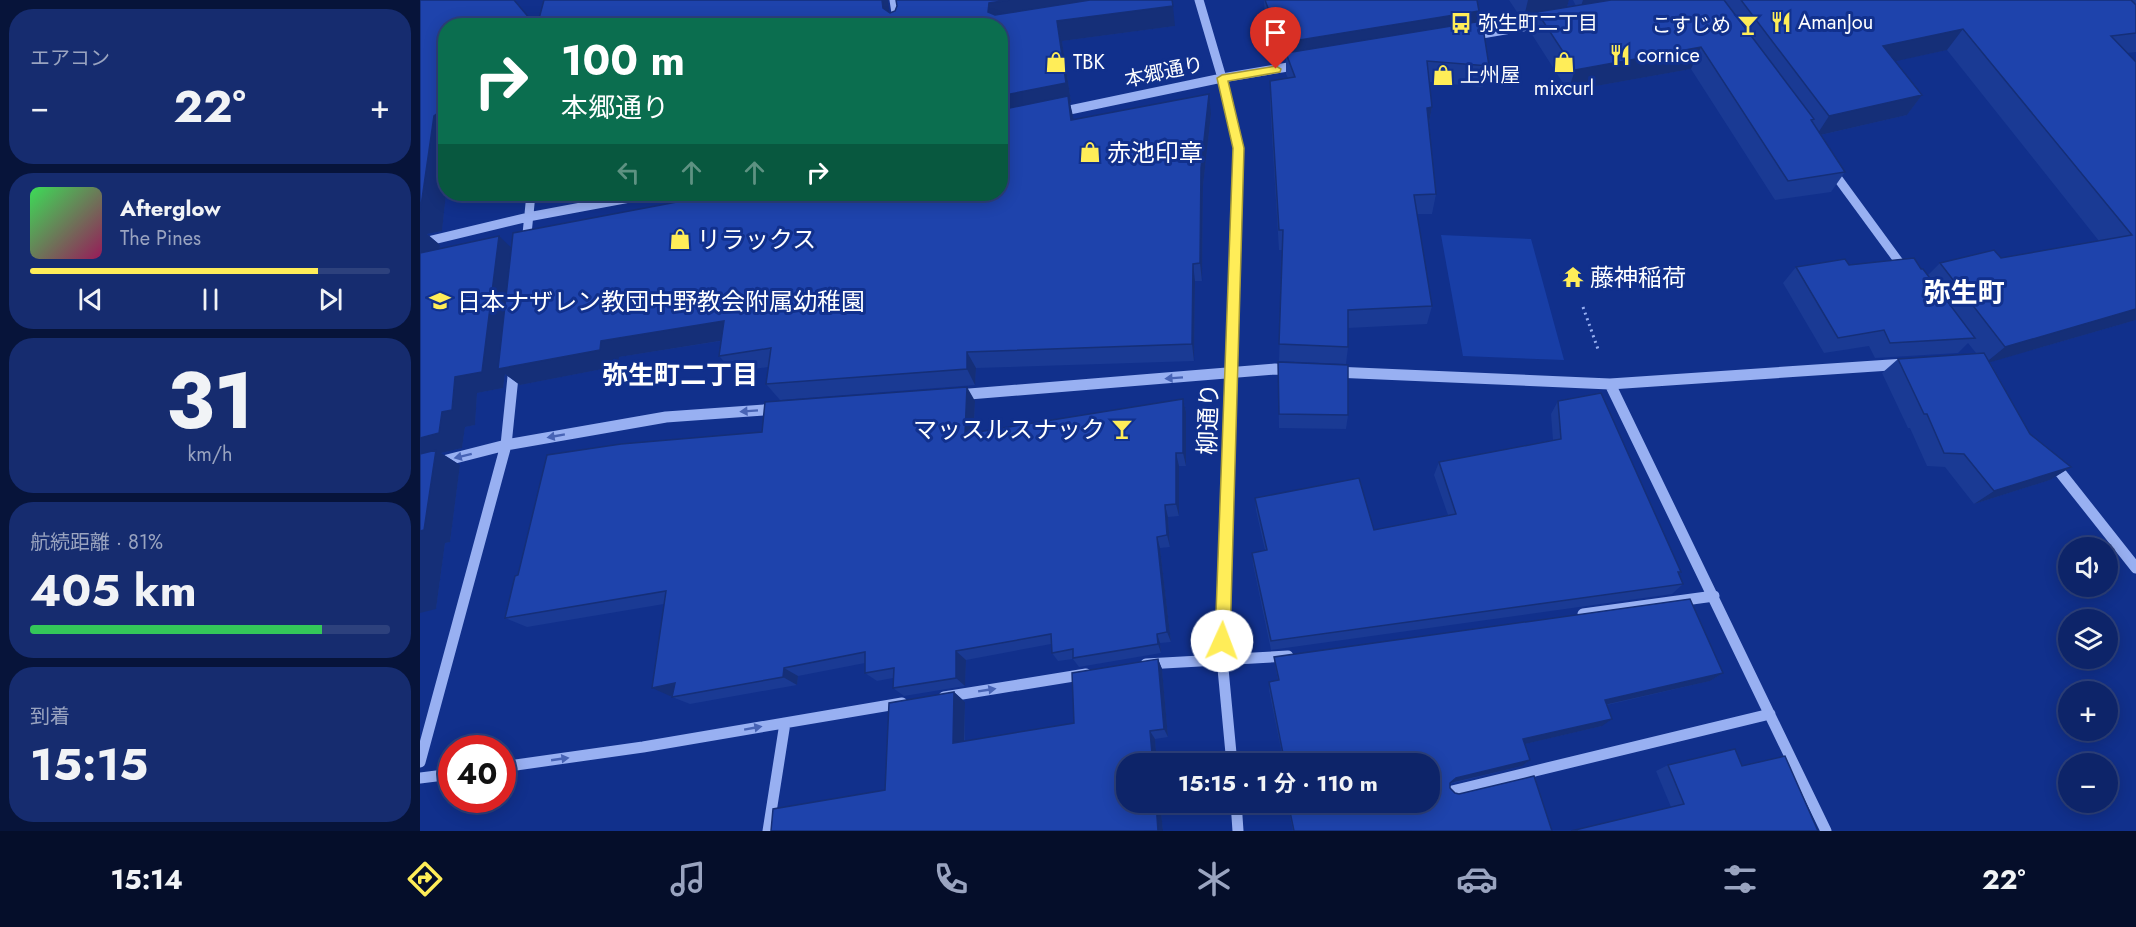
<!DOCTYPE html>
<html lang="ja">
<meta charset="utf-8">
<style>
:root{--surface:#0d2469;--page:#162c6f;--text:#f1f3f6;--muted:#9aa4c0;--line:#2d417d;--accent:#ffed58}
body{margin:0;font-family:Jost,"Noto Sans JP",sans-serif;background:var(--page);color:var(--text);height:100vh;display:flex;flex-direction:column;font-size:22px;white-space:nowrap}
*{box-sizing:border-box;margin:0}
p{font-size:20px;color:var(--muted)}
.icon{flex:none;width:33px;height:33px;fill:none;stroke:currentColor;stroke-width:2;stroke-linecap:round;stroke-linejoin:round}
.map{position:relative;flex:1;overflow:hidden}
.details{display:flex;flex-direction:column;gap:9px;padding:9px;background:#07143a;width:420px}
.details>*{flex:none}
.hud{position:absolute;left:18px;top:18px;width:570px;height:183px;border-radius:24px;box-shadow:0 3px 15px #0003,0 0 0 2px var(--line);background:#0b6e4f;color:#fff;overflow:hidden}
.buttons{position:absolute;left:1638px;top:537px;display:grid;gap:12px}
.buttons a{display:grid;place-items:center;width:60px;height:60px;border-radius:50%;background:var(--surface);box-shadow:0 3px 15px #0003,0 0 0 2px var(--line);font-size:30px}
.speed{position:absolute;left:18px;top:735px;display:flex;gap:12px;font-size:30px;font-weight:700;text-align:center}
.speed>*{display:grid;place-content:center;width:78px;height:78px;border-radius:50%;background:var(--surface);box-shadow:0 3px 15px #0003,0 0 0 2px var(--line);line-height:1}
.speed .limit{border:9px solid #d22;background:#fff;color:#111}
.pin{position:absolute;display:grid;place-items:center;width:51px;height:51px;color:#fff;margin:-62px -26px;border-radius:50% 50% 50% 0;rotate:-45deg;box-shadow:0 0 6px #0007}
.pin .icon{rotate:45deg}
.me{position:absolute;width:66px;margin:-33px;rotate:2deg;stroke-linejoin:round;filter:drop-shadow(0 0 4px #0008)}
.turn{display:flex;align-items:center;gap:21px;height:126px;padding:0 24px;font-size:27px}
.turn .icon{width:78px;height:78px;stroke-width:2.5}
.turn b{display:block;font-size:42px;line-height:51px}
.lanes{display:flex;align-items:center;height:57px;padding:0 24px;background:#0003;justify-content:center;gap:30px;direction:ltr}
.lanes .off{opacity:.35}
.big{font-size:45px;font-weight:700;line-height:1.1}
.details .card{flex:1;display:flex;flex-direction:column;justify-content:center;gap:9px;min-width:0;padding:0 21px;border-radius:24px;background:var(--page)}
.details .dial{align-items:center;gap:0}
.dial b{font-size:78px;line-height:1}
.song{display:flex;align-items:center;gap:18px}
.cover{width:72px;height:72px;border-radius:9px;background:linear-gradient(135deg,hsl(130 70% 55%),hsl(330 70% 35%))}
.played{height:6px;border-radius:3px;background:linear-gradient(90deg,var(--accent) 80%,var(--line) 80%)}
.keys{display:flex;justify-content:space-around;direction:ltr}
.heat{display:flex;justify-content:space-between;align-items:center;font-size:33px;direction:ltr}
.charge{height:9px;border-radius:4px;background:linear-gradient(90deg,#34c759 81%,var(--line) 0)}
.trip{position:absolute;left:696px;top:753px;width:324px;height:60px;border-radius:24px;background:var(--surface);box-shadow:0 3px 15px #0003,0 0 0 2px var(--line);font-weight:700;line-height:60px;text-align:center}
.tab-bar{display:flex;height:96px;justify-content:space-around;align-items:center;background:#050e2a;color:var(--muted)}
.tab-bar .icon{width:42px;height:42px}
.tab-bar .on{color:var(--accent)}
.tab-bar b{font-size:27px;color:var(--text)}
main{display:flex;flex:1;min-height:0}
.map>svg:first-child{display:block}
.green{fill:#183ea6}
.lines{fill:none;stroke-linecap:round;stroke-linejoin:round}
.path{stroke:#98b0f2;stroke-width:3;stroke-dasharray:2 4;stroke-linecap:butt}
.minor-far1{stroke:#98b0f2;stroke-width:9}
.minor{stroke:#98b0f2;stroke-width:11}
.wall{fill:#1a3a94}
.shaded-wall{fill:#152f78}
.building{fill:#1e43ac;stroke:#152f78;stroke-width:1.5}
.oneway{fill:#4763b5}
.route{fill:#ffed58;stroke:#a69a39;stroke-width:1.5}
.labels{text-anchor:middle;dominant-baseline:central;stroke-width:6;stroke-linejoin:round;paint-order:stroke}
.far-poi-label{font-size:20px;fill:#fff;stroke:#11308c;text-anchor:start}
.far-street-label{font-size:20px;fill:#fff;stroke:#11308c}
.poi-label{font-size:24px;fill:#fff;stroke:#11308c;text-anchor:start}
.street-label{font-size:24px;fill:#fff;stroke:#11308c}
.neighbourhood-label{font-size:26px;font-weight:bold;fill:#fff;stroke:#11308c}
.quarter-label{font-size:27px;font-weight:bold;fill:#fff;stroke:#11308c}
</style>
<main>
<section class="details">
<div class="card"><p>エアコン</p>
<div class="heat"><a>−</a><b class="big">22°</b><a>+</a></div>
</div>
<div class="card">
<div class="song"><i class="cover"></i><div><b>Afterglow</b><p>The Pines</p></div></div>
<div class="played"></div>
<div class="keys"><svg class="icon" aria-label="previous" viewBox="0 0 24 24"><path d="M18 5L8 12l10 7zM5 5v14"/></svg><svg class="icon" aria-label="pause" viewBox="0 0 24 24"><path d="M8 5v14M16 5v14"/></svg><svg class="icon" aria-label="next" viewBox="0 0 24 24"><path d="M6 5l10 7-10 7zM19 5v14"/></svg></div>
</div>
<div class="card dial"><b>31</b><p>km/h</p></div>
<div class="card"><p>航続距離 · 81%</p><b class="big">405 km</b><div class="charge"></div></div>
<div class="card"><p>到着</p><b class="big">15:15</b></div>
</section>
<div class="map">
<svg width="1716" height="831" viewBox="0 0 1716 831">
<rect width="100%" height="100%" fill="#11308c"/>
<!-- green -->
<path class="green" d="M1021,235L1111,239L1144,360L1043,356Z"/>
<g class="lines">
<!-- path -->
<path class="path" d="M1163,307L1179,352"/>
<!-- minor-far1 -->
<path class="minor-far1" d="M474,0L478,26
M779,0L802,78L818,148L811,362
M1050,36L1126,23
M640,112L802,78L880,65
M1411,169L1485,270
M0,243L108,217L231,194
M106,244L111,194"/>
<!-- minor -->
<path class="minor" d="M811,360L802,658L812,764
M914,372L1190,384L1485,364
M1190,384L1406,831
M537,395L855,369L871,370
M1632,462L1716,568
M0,467L86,445L246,417L357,409
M1163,614L1294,596
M726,664L868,656
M524,697L666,674
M0,762L86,445L94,367
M82,767L223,747L482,703
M0,778L32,774
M1032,791L1350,714
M816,802L818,831
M348,831L365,723"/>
</g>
<!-- wall -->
<path class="wall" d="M0,0L26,26V194L22,231L7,234L20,245V249L91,248L580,194L117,26L469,12L755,26L642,41L651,102L650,103L653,120L791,114L783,186L782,281H775L774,361L556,368L555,385L360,400L346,384L348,367L314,372L299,356L301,341L199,357L198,366L100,385L85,374L83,388L57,393L55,425L45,427L42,448L21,453L40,465L30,542L25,543L16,609Z
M844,0H1057V22L1069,66L1063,87L1009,82L1012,107L1009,124L1016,194L1012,214H997L1012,306L1007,324L928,328V347L926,364L859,361L863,250H859L850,103V81L868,78L866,74V60L861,61L845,18Z
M1089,0H1149L1147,7L1156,6L1153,0H1716V52L1707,53L1716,320L1570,362L1610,434L1651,467L1630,480L1554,504L1525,467L1507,466L1490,428H1488L1462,373L1478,359L1556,353L1548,343L1538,353L1455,358L1449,346L1404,353L1363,283L1376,267L1429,265L1501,269L1508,275L1520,263L1581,258L1679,241L1527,50L1475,61L1502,95L1487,115L1401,135L1425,172L1411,192L1355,200L1271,69L1148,91L1111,33L1115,19L1103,21Z
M858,362L928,415L926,429L859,428Z
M763,399L766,412V466H759V516L748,517L750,547L740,548L751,642L740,643L741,653L659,667L653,659L638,661L632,653L631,644L546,660L545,686L484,696L473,688V678L457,681L445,673V663L378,676L377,685L270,704L252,697L253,695L250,696L244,604L107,627L85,618L98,575L342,432L555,401L554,433Z
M1138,401L1261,572L1258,574L1263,584L1252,594L851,650L833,564L832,553L845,550L836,510L835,498L954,530L1028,515L1014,475L1019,462L1133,440L1131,414Z
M854,657L1303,673L1290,681L1187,705L1182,726L1105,744L1110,760L1102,766L1030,784V788L1035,793L1132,831H873L867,802H1010V764H864L849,690V682L858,680L855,666Z
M738,659L742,669L748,737L735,739L737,764H706V802H740L743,831L465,790L534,692L545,702V741L654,723Z
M1248,765L1322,766L1398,831L1251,807L1236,771Z"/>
<!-- shaded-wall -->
<path class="shaded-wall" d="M462,0H468L471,26L463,8Z
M589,0H715L575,26L568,12L569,3Z
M1108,0H1149L1145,14L1117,12L1115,19L1103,21Z
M1163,0H1230L1159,12Z
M753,6L755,26L642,41L651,102L650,103L653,116L656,140L580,117V96L637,21Z
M1059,11L1055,29L866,53V60L861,61V43Z
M1543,29L1527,50L1449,67L1463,46Z
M1281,47L1271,69L1148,91L1155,70Z
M789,94L791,114L783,186L782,281L780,263L781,168Z
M1502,95L1487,115L1396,136L1409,116Z
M26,107V194L22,231L7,234L20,245L17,271L0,258V213L14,116Z
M1012,107L1008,128L1007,108Z
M79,236L98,254L181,341L304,321L318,338L199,357L198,366L100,385L85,374L83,388L57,393L55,425L45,427L42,448L21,453L40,465L30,542L25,543L16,609L0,613V438L22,412L35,377Z
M773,264L775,281L774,361L772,344Z
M1716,309V320L1564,364L1585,347Z
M547,352L556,368L555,385L547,369Z
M547,387L555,401L553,447L545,434Z
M763,399L766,412V466L763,453Z
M756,453L759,466V516L756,504Z
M1651,467L1630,480L1554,504L1574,491Z
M745,505L748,517L750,547L747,535Z
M737,537L740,548L751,642L747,632Z
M737,634L740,643L741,653L738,644Z
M536,651L546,660L545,686L536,678Z
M738,659L742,669L748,737L744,729Z
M364,668L378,676L377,685L363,677Z
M1303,673L1290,681L1175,707L1185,700Z
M255,683L272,691L250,696L232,688Z
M534,692L545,702L544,751L533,743Z
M1192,719L1182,726L1096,746L1103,739Z
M730,731L735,739L737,764H733Z
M1110,760L1102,766L1030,783L1036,778Z
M736,802H740L743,831H738Z"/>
<!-- building -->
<path class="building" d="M0,0H94L116,26H26V107L14,116L0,213Z
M124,0H462L463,8L470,13L475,11L477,6L476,0H589L569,3L568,12L575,15L670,0H752L753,6L637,21L646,83L580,96V26H117Z
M845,0H1057L1059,11L861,43Z
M1191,0H1304L1394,119L1391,120L1425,172L1368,181L1281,47L1155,70L1117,12Z
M1321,0H1711L1716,5V33L1691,36L1716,62V309L1585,347L1520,263L1574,250L1581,258L1712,235L1543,29L1463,46L1502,95L1409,116Z
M1062,21L1069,66L1007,61L1012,107L1007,108L1016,194L994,195L1012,306L928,310V347L859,344L863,230H859L850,81L875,77L866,53Z
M789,94L781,168L780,263L773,264L772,344L547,352V369L346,384L351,348L299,356L304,321L181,341L180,350L78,369L93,233L299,194H580V110L648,96L651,120Z
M79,236L62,372L35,377L32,410L22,412L19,433L0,438V253Z
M1494,258L1501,269H1503L1555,338L1470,343L1464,330L1418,338L1376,267L1425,259L1429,265Z
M1564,353L1610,434L1651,467L1574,491L1544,454L1524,453L1507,414H1504L1478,359Z
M858,362L928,365V415L859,414Z
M547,387L545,434L763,399V453H756V504L745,505L747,535L737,537L747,632L737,634L738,644L653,658V649L632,653L631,634L536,651V678L473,688L474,668L445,673V652L364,668L363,677L252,697L255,683L232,688L246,591L85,618L95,576L98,575L127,455L201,444L342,432L345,402Z
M1181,393L1261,572H1258L1263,584L851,641L832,553L847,550L835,498L939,478L954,530L1036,514L1019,462L1141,439L1138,401Z
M16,450L4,530L0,531V454Z
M1270,599L1303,673L1185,700L1192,719L1103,739L1110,760L1036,778L1030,783V788L1035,793L1039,794L1114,776L1132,831H874L868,802H1010V764H865L849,682L859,680L854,657Z
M738,659L744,729L730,731L733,764H706V802H736L738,831H351L353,809L465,790L469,703L534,692L533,743L654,723L652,673Z
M1315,749L1322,766L1365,756L1398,831H1151L1264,804L1248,765Z"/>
<!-- one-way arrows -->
<defs><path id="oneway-solid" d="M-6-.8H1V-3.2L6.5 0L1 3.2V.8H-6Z" transform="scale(1.5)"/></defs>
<g class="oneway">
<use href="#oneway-solid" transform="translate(754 378) rotate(176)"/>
<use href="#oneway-solid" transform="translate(329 411) rotate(176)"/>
<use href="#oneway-solid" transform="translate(136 436) rotate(170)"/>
<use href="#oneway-solid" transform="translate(43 456) rotate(166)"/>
<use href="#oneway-solid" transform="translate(567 690) rotate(-9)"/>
<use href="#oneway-solid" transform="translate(333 728) rotate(-10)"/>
<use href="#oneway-solid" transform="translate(140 759) rotate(-8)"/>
</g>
<!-- route -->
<path class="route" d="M856,66L861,69L860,72L808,81L824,148L810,641L808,646L802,649L797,646L795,641L813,148L797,78L802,75Z"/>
<!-- icons -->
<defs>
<symbol id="restaurant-bare" viewBox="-9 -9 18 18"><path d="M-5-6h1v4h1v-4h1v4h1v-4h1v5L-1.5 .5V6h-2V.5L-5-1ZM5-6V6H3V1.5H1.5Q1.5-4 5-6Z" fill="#ffed58" stroke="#11308c" stroke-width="2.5" paint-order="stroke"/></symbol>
<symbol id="bus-bare" viewBox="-9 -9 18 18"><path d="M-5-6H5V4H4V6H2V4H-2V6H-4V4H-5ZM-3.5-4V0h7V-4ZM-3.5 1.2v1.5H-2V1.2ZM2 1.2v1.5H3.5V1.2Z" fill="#ffed58" stroke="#11308c" stroke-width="2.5" paint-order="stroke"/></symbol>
<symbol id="bar-bare" viewBox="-9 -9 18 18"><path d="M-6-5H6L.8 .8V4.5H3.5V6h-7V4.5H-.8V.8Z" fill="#ffed58" stroke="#11308c" stroke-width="2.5" paint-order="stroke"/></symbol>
<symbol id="shop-bare" viewBox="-9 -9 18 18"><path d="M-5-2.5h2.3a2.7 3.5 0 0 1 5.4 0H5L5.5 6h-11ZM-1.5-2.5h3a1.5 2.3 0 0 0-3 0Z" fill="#ffed58" stroke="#11308c" stroke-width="2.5" paint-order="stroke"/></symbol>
<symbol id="temple-bare" viewBox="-9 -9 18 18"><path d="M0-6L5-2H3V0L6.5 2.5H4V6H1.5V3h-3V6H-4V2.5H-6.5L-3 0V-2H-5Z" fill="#ffed58" stroke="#11308c" stroke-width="2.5" paint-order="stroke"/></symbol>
<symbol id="school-bare" viewBox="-9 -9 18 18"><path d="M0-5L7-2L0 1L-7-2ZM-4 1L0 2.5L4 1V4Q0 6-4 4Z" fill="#ffed58" stroke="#11308c" stroke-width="2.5" paint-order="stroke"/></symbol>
</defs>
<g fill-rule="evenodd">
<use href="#restaurant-bare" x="1346" y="7" width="30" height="30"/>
<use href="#bus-bare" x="1026" y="8" width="30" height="30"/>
<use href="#bar-bare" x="1313" y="10" width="30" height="30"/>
<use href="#restaurant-bare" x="1185" y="40" width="30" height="30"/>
<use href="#shop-bare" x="621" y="47" width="30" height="30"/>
<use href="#shop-bare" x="1129" y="47" width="30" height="30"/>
<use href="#shop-bare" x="1008" y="60" width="30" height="30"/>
<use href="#shop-bare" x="655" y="137" width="30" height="30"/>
<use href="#shop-bare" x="245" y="224" width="30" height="30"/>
<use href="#temple-bare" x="1138" y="262" width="30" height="30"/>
<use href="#school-bare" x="5" y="286" width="30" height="30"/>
<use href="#bar-bare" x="687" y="414" width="30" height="30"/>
</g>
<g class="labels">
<!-- far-poi labels -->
<g class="far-poi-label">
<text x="1378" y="22">AmanJou</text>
<text x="1058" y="23">弥生町二丁目</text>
<text x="1311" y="25" text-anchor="end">こすじめ</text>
<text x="1217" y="55">cornice</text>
<text x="653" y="62">TBK</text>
<text x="1040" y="75">上州屋</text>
<text x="1144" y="88" text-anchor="middle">mixcurl</text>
</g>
<!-- far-street labels -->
<g class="far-street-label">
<text transform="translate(744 72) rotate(-12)">本郷通り</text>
</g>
<!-- poi labels -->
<g class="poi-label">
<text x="687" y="152">赤池印章</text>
<text x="277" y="239">リラックス</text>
<text x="1170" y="277">藤神稲荷</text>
<text x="37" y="301">日本ナザレン教団中野教会附属幼稚園</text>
<text x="685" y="429" text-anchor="end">マッスルスナック</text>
</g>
<!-- street labels -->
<g class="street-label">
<text transform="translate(788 419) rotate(-88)">柳通り</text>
</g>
<!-- neighbourhood labels -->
<g class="neighbourhood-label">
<text x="260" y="375">弥生町二丁目</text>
</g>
<!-- quarter labels -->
<g class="quarter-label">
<text x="1544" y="292">弥生町</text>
</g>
</g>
</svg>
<div class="buttons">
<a><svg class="icon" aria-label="sound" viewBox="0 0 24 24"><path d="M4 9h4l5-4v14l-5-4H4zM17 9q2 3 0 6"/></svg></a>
<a><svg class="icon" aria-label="layers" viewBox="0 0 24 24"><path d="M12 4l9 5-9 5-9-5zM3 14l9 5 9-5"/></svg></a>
<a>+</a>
<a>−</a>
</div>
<div class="speed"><div class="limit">40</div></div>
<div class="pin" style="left:856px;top:69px;background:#d93025"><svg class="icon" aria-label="arrive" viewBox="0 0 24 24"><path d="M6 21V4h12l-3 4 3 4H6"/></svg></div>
<svg class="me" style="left:802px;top:641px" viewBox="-20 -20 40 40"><circle r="19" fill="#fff"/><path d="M0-13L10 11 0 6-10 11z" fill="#ffed58"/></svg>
<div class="trip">15:15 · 1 分 · 110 m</div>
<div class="hud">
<div class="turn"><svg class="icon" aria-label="right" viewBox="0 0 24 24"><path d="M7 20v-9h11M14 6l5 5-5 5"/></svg><div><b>100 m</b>本郷通り</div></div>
<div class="lanes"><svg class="icon off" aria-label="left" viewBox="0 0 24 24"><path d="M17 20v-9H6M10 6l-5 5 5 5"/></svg><svg class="icon off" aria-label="ahead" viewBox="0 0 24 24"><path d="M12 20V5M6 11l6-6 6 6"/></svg><svg class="icon off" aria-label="ahead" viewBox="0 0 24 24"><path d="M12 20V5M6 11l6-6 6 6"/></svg><svg class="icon" aria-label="right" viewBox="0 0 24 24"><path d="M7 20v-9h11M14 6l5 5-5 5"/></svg></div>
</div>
</div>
</main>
<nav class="tab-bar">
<b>15:14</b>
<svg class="icon on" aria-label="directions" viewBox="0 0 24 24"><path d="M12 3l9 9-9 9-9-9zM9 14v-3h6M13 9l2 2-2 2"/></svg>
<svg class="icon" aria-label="music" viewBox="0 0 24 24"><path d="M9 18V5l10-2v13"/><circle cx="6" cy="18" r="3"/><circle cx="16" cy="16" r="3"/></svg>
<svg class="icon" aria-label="phone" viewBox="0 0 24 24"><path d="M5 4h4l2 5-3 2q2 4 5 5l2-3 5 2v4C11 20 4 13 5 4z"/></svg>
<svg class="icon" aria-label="climate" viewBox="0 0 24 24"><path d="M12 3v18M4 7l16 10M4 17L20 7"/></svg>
<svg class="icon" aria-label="car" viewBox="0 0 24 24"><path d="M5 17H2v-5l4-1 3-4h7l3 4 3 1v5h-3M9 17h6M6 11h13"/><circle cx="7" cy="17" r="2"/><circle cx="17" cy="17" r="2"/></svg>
<svg class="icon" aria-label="filters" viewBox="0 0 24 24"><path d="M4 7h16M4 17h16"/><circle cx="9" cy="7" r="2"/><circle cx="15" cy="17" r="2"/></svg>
<b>22°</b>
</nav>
